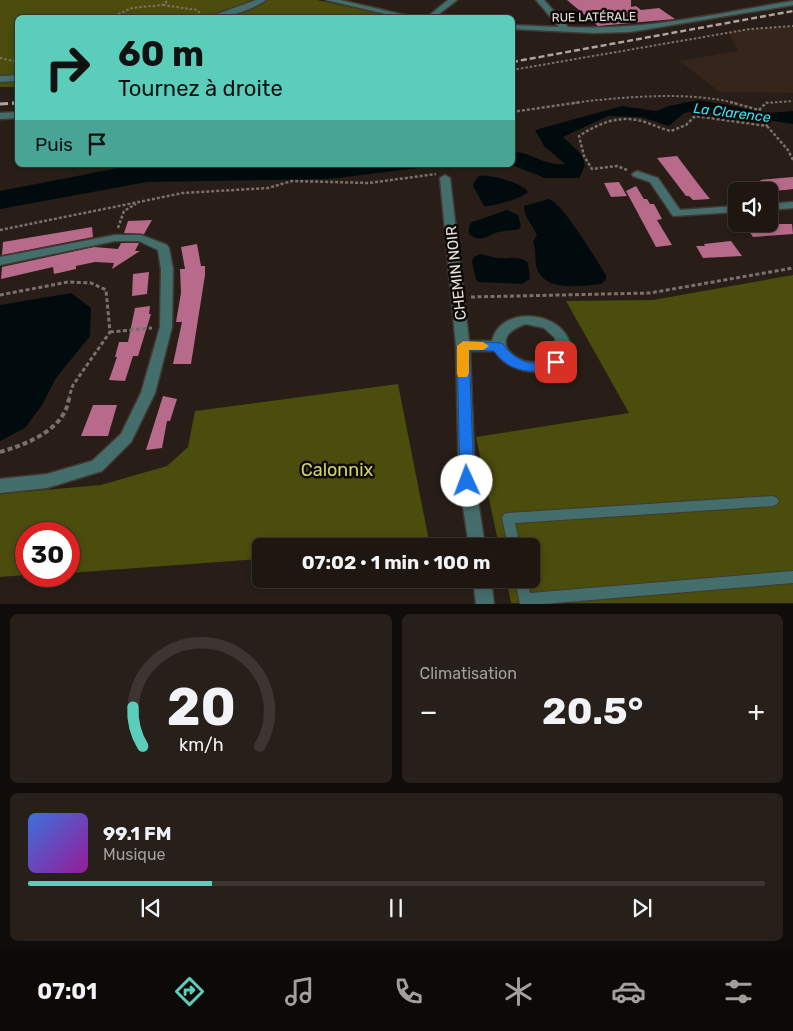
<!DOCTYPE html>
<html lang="fr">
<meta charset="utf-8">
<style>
:root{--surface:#1e1611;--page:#261f1a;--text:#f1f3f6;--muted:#a19f9f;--line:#3c3531;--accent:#5bcebb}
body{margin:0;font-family:Rubik,sans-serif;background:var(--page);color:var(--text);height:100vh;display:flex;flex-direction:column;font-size:19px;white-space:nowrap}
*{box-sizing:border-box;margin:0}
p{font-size:16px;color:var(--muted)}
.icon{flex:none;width:28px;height:28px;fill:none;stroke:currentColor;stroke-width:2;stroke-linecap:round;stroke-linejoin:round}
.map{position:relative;height:604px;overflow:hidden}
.panel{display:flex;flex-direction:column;gap:10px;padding:10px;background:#100c09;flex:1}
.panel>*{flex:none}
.hud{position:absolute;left:15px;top:15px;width:500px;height:152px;border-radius:8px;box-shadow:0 2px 8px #0003,0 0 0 1px var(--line);background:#5bcebb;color:#111;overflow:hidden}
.buttons{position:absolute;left:728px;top:182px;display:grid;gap:10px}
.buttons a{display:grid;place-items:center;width:50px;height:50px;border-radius:8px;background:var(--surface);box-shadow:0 2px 8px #0003,0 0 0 1px var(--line);font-size:25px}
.speed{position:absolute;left:15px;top:522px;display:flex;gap:10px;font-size:25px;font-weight:700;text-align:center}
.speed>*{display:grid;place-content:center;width:65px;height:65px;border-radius:50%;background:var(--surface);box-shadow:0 2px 8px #0003,0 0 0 1px var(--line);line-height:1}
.speed .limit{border:8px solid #d22;background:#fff;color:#111}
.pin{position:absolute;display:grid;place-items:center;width:42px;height:42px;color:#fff;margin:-21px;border-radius:10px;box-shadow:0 2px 8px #0006}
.me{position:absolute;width:55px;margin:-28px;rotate:358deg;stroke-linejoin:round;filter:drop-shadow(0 0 4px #0008)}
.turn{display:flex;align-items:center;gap:18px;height:105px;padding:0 20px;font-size:22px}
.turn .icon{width:65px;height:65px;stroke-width:2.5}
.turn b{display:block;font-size:35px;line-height:42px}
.then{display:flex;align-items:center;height:48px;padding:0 20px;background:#0003;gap:10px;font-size:19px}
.big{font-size:38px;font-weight:700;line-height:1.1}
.panel .tile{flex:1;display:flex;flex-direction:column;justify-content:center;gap:8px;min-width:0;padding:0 18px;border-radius:8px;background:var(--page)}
.panel .dial{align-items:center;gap:0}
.dial svg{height:130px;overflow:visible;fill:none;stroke:var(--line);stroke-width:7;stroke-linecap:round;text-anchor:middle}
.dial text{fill:var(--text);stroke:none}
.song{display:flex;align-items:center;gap:15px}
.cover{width:60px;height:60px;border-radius:8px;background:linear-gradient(135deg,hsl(220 70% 55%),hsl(300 70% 35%))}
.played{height:5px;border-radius:2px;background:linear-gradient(90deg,var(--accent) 25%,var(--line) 25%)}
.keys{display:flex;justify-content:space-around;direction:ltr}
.heat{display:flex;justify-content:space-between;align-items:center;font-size:28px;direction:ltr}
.panel .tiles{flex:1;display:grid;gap:10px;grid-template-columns:1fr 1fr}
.tile:last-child{grid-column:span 2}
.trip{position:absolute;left:252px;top:538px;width:288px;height:50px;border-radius:8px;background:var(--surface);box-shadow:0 2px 8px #0003,0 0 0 1px var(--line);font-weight:700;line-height:50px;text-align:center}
.tab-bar{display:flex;height:80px;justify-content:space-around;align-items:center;background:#0c0907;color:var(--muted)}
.tab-bar .icon{width:35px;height:35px}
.tab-bar .current{color:var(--accent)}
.tab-bar b{font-size:22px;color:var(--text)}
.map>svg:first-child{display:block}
.built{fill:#35251a}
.green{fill:#4a4d0c}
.water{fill:#010b0d}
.building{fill:#b76a89}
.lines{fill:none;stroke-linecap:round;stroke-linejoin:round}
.lane-casing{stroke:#433933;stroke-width:2}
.street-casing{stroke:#433933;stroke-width:3}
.path-far3{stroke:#7a716b;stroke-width:2;stroke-dasharray:2.5 2;stroke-linecap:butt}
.path-far2{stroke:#7a716b;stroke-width:2.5;stroke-dasharray:3 2;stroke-linecap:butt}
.path-far1{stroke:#7a716b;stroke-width:3;stroke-dasharray:4 2.5;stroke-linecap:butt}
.path{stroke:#7a716b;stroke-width:4;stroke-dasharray:5 3;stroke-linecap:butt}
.lane{fill:#446e6c;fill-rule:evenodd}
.street{fill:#446e6c;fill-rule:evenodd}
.rail-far1{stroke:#ada5a0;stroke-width:2.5;stroke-dasharray:6 3;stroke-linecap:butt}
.rail{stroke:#ada5a0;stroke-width:3;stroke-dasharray:8 4;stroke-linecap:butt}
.route{fill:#1a73e8;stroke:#114b97}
.slow{fill:#f59e0b}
.labels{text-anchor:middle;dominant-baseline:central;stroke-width:5;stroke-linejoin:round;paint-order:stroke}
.far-street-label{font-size:12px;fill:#e9e2dd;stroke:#0e0907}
.far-water-label{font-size:14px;font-style:italic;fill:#3ae5fb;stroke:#0e0907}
.street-label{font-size:15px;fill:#e9e2dd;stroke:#0e0907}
.near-park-label{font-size:18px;fill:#ced567;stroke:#0e0907}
</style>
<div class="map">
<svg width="793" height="604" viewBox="0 0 793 604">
<rect width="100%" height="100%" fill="#281e17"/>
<!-- built -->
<path class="built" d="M793,27V93L720,92L679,61L738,51L729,33L750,29Z"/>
<!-- green -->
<path class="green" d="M0,0H317L396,17L18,18L17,87H0Z
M793,275V603H511L506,579H531V546H499L476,437L629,413L566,301L653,300Z
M398,384L430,546H261V559L69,573V534H26V575L0,577V494L101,485L167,466L188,447L195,411Z"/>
<!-- water -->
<path class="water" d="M699,100L768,113L793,111V124L703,110L684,113L669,126L641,117L608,116L563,137L582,155L585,166L579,178H545L512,165L513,152C533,152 542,166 565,164L544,146L535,130L622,106L656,111L669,106Z
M134,165H210L227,167L441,165L329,179L147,182L0,209V191Z
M479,176C491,174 522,183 528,192C523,198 493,207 484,206L473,186L474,182Z
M549,199C562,202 597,261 606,275V280L601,284C580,286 542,293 536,265C535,257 536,250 533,242L537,235L525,214L524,206Z
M507,210L518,215L521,226L519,229C512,231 505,230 499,232C487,235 481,244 469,234V226L472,222Z
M481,254C486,255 491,257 497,258C508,259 519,255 528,263L530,279L522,284L479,282L476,280L472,261L474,257Z
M71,293L91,308L90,336L56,378L42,405L25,428L0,441V305Z"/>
<!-- building -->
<path class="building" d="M567,0H631V7L636,6L641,10L659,8L675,19L598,26Z
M677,156L702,189L710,199L693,200L689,196H686L657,158Z
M793,177V189L785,190L771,191L760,180Z
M619,182L627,196L611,197L604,183Z
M636,186L644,199H647L650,204H654L662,219L657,220L672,245L656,247L626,191Z
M152,220L144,234L124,233L128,221Z
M744,224H792L793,234L753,237Z
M92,227L93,237L2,255L3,242Z
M731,241L742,256L703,258L696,246H705L704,244Z
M121,243H139L135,251H140L112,269L114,263L95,262L76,266V269L54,274L53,267L1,279L2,267L94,247L118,249Z
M197,244L201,266H205V275L191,364H173L182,322H176L181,293L180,269H185L181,247Z
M149,272L147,294L132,296L133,274Z
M150,306L149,314H151L138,356H133L125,381L109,380L117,357H115L119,342H128L135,308Z
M163,396L177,399L170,421H167L162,448L146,450Z
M93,405H117L108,436H81Z"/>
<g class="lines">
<defs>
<path id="lane" d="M773,496L777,498L779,501L777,504L773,506L515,523L520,546H508L502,518L504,514L508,513Z
M793,571V583L543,604H520L515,579H527L530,593Z"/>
<path id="street" d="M256,0H266C249,12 225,18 206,18Z
M326,0H340L418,18H402Z
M448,0H457L434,18H426Z
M536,0H544L568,27C644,31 719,13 793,1V5L630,32L593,33L512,29V25L559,27Z
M18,75V81L0,82V76Z
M18,112V118L0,119V113Z
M637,171L658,178L680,210L736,206V212L673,216L650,182L633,176L632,174Z
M445,175L450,178L469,341H492C500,304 566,310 571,348C564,382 509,377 495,351H470L475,481L485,546H469L459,481L456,346L440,178ZM526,324L544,328L555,338L556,353C533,380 475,341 526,324Z
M793,202V208L769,210V204Z
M115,235H141L167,245L169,248L173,269L172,327L155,393L131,442L102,471L47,488L0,493V479L47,474L92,461L121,434L141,393L160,327L161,269L158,250L139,241H115L0,265V257Z
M473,579H491L494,604H476Z"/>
</defs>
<!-- lane casing -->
<use href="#lane" class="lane-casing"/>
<!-- street casing -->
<use href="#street" class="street-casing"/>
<!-- path-far3 -->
<path class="path-far3" d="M163,5L197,10L202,15
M114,16L132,8L162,5L166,3V0
M112,18L114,16L125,18
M0,58L18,62
M512,70L750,29L793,26
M573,103C619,97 689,91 735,103
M766,103L793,101"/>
<!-- path-far2 -->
<path class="path-far2" d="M730,102L759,110
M759,110L767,102
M512,112L581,102
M767,126L788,150L793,160
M627,170L617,166L592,169L584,156L579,136C599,123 621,114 645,122C654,125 662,129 671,131L686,125L695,116L767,126L759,110
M118,228L124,211L136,204
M0,230L183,193L268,188L292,181L369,183L436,174"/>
<!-- path-far1 -->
<path class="path-far1" d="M0,295L68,282L91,283L106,290L110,332L73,385L69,397
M471,297L650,293L793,268
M110,332L152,328"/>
<!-- path -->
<path class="path" d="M0,452C22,446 55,433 65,411C68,406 68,401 70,396"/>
<!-- lane -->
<use href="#lane" class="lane"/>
<!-- street -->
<use href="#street" class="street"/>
<!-- rail-far1 -->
<path class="rail-far1" d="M512,62L793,11
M12,103H18"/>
<!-- rail -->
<path class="rail" d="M0,104L18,103"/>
</g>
<!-- route -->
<path class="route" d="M463,341L502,343C512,357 527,367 544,362C550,360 554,357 560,359L562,362L560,366C536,375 510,374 494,351L469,350L474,481L472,485L467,487L462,485L460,481L457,346Z"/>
<!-- slow -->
<path class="slow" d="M463,341L483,342L489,346L483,350H469V373L467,377H458L457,373V346Z"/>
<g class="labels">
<!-- far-street labels -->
<g class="far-street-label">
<text transform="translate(594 17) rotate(-1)">RUE LATÉRALE</text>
</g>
<!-- far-water labels -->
<g class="far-water-label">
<text transform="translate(732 113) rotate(7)">La Clarence</text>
</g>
<!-- street labels -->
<g class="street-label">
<text transform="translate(456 273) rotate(-96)">CHEMIN NOIR</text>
</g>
<!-- near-park labels -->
<g class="near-park-label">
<text x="337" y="470">Calonnix</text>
</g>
</g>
</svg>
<div class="buttons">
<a><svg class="icon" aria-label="sound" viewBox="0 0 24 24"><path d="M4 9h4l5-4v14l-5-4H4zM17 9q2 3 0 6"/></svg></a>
</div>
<div class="speed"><div class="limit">30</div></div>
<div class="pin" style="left:556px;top:362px;background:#d93025"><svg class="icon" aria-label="arrive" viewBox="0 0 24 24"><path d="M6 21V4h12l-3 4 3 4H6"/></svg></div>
<svg class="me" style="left:467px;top:481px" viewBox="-20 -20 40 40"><circle r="19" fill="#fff"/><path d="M0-13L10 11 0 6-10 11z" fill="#1a73e8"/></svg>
<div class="trip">07:02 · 1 min · 100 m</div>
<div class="hud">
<div class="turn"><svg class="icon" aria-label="right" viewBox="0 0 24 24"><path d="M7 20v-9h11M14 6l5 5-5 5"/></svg><div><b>60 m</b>Tournez à droite</div></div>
<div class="then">Puis<svg class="icon" aria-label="arrive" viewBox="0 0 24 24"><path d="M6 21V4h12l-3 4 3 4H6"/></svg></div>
</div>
</div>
<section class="panel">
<div class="tiles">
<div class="tile dial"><svg viewBox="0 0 100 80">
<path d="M14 69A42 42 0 1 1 86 69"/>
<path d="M14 69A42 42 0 0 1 8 45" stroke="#5bcebb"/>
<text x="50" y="56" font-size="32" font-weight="700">20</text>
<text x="50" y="72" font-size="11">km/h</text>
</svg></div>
<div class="tile"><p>Climatisation</p>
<div class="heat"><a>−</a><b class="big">20.5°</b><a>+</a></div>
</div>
<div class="tile">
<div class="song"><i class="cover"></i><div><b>99.1 FM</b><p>Musique</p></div></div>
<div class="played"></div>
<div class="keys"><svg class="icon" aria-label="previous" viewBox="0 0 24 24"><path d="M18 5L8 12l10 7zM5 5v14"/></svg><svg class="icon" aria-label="pause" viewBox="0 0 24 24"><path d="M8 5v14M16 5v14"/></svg><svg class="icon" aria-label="next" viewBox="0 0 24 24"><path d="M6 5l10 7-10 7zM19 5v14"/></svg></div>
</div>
</div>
</section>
<nav class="tab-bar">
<b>07:01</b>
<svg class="icon current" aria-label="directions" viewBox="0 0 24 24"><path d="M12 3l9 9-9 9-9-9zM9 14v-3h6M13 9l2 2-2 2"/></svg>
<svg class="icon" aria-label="music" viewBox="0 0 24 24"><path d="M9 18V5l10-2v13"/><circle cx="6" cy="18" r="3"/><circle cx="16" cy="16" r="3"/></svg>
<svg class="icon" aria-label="phone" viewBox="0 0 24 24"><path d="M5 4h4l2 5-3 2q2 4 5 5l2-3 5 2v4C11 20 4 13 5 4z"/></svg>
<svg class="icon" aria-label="climate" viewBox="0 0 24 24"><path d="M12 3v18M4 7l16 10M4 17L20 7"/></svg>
<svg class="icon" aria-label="car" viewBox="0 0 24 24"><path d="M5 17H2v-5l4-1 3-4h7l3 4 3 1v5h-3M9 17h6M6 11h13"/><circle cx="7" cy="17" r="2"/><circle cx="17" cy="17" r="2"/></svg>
<svg class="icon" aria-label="filters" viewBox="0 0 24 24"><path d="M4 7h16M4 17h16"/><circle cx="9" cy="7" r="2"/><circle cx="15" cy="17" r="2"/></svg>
</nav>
